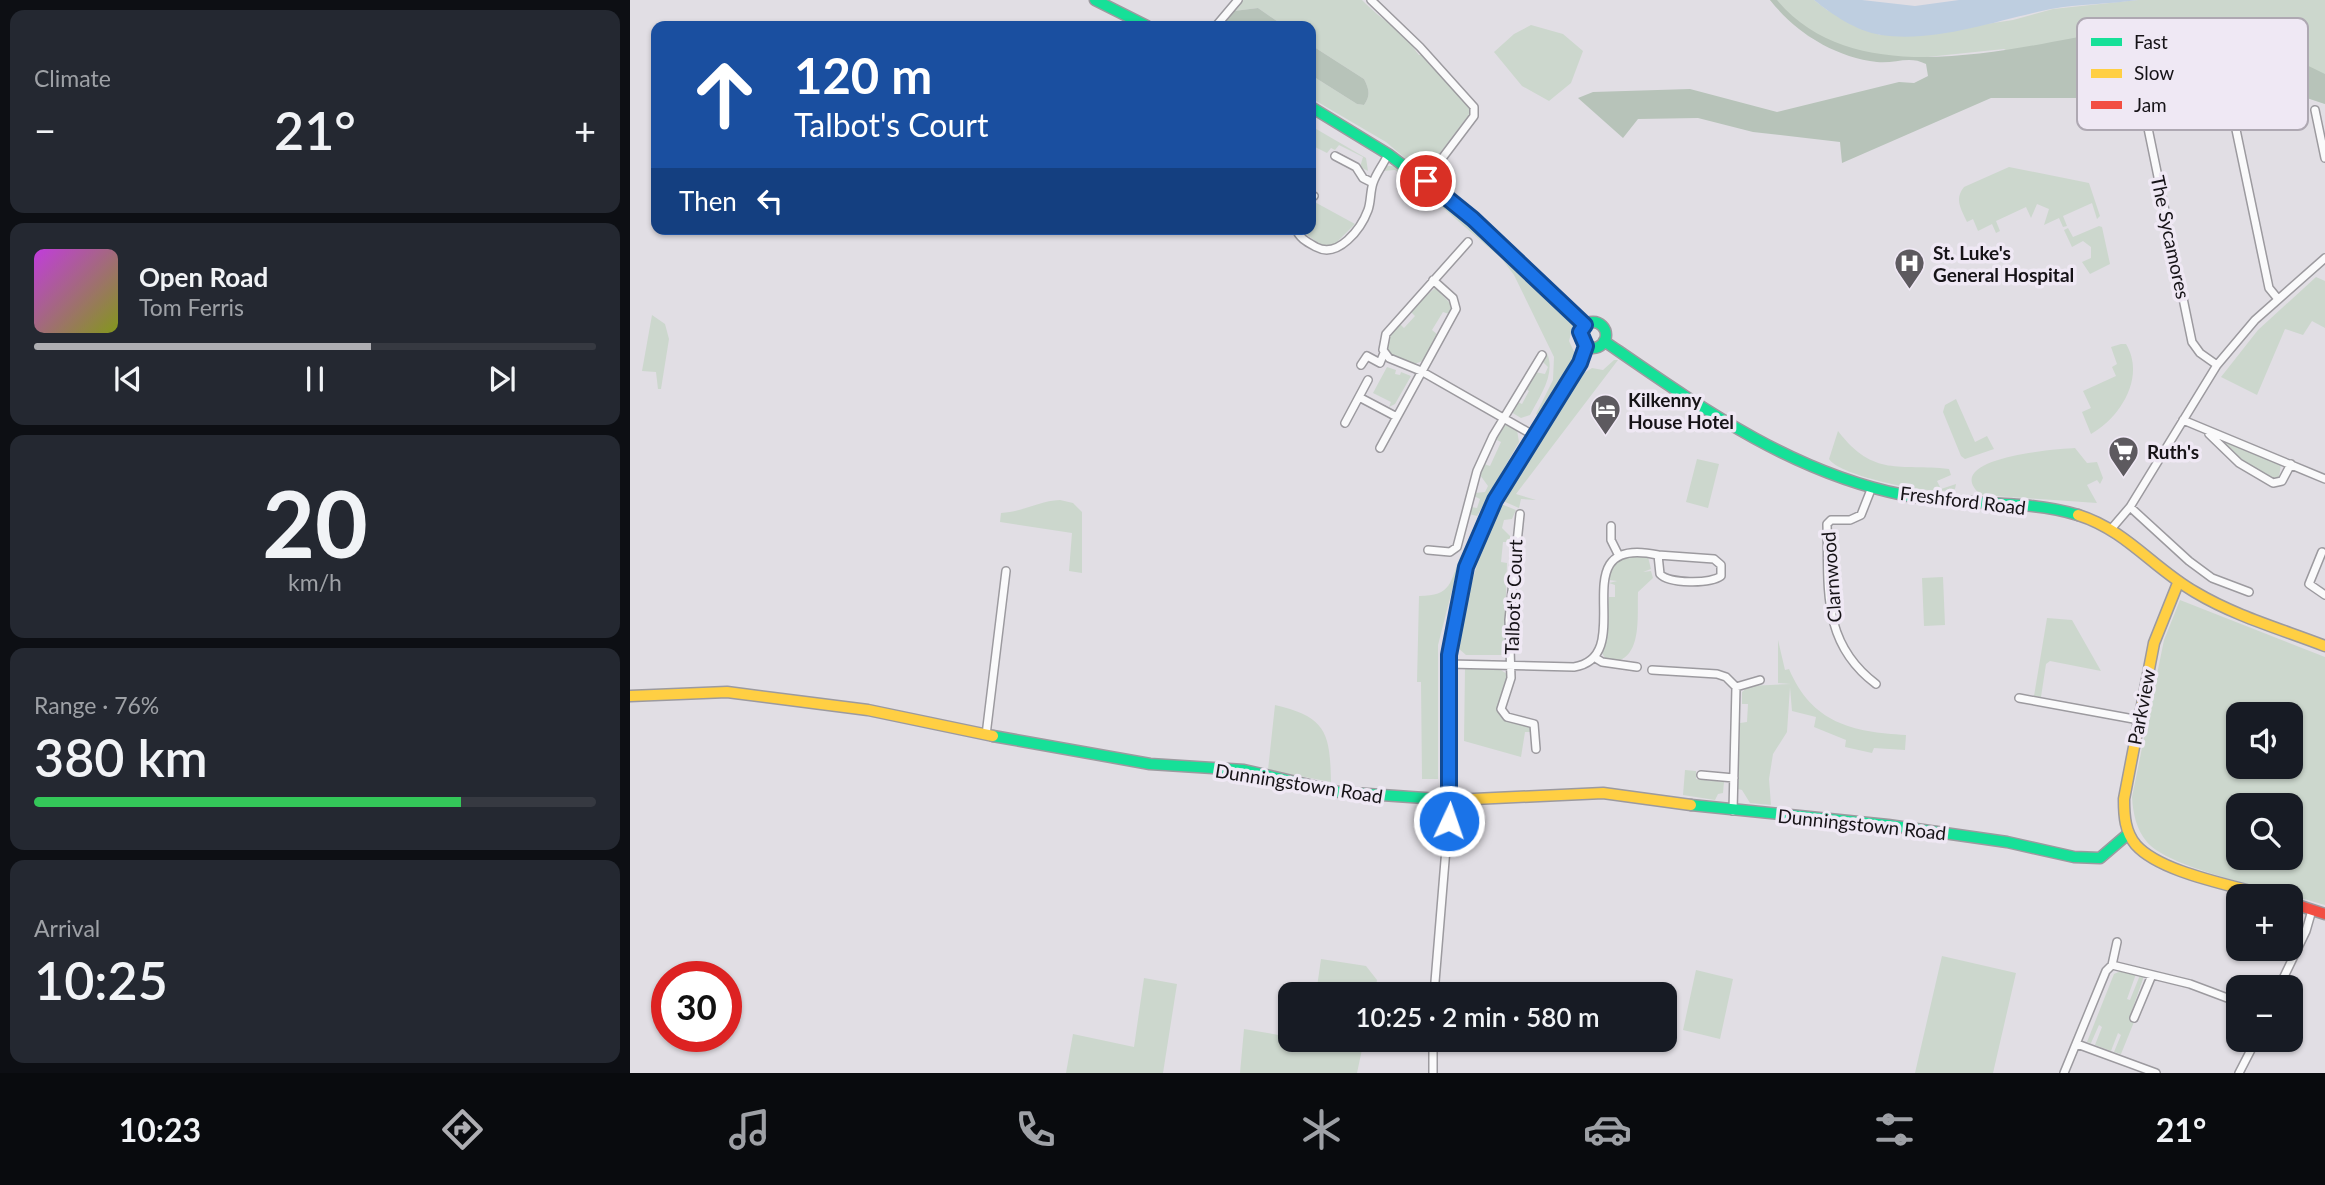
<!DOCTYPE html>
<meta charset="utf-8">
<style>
:root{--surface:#171b24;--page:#242831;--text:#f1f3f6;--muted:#9ea1a6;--line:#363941;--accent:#aeaeb2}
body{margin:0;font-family:Lato,sans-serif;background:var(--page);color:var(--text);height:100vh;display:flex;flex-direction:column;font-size:26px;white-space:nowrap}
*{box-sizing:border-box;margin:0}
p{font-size:23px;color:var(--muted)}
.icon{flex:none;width:38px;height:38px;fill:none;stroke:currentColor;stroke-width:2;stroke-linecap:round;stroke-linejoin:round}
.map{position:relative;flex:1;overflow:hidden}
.drawer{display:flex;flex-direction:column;gap:10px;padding:10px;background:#0d0f14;width:630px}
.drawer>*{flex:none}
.guide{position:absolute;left:21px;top:21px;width:665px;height:214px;border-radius:14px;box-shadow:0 2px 5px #0004;background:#1a4fa0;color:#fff;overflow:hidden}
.buttons{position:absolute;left:1596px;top:702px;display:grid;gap:14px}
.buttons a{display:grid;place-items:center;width:77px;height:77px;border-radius:14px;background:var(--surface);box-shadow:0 2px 5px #0004;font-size:35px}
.speed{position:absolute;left:21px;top:961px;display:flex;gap:14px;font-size:35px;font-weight:700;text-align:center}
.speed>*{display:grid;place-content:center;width:91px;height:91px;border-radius:50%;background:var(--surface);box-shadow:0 2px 5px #0004;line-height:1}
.speed .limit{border:10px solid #d22;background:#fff;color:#111}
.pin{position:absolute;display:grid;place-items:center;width:60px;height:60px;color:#fff;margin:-30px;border:4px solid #fff;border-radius:50%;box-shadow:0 2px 7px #0007}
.me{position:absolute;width:77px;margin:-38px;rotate:3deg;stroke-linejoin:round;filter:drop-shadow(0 0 5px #0008)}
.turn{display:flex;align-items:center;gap:24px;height:147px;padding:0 28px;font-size:32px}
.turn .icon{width:91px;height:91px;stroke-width:2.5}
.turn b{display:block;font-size:49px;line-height:60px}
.then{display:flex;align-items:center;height:66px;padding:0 28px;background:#0003;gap:14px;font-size:26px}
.big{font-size:52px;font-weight:600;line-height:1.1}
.drawer .card{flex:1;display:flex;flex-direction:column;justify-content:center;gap:10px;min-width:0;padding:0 24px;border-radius:14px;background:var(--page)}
.drawer .dial{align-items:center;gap:0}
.dial b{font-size:91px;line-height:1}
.song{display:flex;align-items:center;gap:21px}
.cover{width:84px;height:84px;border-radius:10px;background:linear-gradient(135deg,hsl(290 70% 55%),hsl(70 70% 35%))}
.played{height:7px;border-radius:4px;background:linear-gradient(90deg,var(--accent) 60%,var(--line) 60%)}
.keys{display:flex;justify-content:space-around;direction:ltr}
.heat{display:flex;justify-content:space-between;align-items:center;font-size:38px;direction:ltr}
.charge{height:10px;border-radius:5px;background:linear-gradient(90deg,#34c759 76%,var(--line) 0)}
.trip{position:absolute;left:648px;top:982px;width:399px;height:70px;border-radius:14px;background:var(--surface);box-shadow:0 2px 5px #0004;font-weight:600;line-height:70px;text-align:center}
.tabs{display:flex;height:112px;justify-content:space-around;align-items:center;background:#090b0e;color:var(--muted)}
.tabs .icon{width:49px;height:49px}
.tabs .active{color:var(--accent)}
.tabs b{font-size:32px;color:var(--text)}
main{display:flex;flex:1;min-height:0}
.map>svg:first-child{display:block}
.green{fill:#ccd7cd;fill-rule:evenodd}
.forest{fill:#b7c3b9}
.water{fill:#becee0}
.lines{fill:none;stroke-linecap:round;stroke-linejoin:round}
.street-casing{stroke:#9c9a9f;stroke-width:10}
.fast-casing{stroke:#9c9a9f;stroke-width:13}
.slow-casing{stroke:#9c9a9f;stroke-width:13}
.jam-casing{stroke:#9c9a9f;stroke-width:13}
.street{stroke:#fafafb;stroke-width:7}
.fast{stroke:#16e098;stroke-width:10}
.slow{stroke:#ffcf43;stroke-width:10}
.jam{stroke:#f24e42;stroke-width:10}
.route-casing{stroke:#114b97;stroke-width:18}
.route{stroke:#1a73e8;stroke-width:12}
.labels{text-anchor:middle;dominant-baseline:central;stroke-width:7;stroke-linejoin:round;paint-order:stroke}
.street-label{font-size:19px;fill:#161317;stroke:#efe8f4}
.poi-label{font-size:19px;font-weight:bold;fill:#161317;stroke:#efe8f4;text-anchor:start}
.key{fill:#efe8f4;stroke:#aea8b2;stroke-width:2}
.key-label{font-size:19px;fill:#161317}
</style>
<main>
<section class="drawer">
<div class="card"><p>Climate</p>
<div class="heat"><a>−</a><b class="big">21°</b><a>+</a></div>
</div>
<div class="card">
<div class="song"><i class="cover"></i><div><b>Open Road</b><p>Tom Ferris</p></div></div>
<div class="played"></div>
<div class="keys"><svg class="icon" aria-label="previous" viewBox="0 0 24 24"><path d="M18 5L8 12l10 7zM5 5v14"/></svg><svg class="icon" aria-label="pause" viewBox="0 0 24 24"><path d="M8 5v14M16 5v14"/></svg><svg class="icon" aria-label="next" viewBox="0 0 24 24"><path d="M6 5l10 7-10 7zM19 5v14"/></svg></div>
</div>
<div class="card dial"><b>20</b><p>km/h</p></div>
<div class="card"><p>Range · 76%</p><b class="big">380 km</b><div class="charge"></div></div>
<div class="card"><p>Arrival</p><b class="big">10:25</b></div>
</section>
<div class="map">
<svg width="1695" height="1073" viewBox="0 0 1695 1073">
<rect width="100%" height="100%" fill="#e1dee4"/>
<!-- green -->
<path class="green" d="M613,0H732C741,9 753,20 764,26C776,32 782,47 789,55H793C802,74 834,88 841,112L794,174L756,142L681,98V75L727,104L734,105C741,95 739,89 734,79L681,45V26H654L628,8L604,11Z
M1140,0H1184L1197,10L1250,35H1283L1383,20L1423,9L1508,0H1695V104L1638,85L1612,84L1549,83L1460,98L1374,49L1249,62L1210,52L1178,36Z
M901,25L933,34L953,51L941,83L919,101L892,86L864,52L884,34Z
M681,126L736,158L738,171L730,167L733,157L709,145L705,150L701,148L697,153L681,145Z
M757,166H765L812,200L944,322L939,341L948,360L910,416L906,414L923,380L924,357L884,275L872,259L805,201L765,170L753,171Z
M1379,167L1459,183L1470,216L1467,219L1462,203L1433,216L1437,226L1433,227L1429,218L1414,225L1419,209L1407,204L1401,218L1396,207L1366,221L1370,231L1366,233L1362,224L1348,231L1343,219L1337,222C1331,209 1324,199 1334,187Z
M681,200L725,224L703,246L694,247L670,230L681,229Z
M1469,226L1472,227L1480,264L1460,274L1452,262L1461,258V247L1453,241L1442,247L1434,230L1438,228L1443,237Z
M1686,277L1695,281V328L1682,321L1673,335L1655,329L1627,395L1591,377L1628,330Z
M805,288L823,306L819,314L813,312L802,330L808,335L793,361L784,364L761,355L757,348L760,335L769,323L774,328L785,316L780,311Z
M22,315L35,324L39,339L31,389H28L26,372L12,371Z
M1491,344H1496C1516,377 1490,418 1461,434L1452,412L1461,408L1453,391L1486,376L1482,367L1487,364L1481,347Z
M917,353C926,374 910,396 900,415L891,418L881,412L886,401L892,404L899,391L894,388L905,372L915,374L918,367L912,361Z
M984,360H988L886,494L906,500L891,499L889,508L873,501L895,461L954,373L962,368L973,370Z
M757,367L766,370L765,374L770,375L771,372L781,376L765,404L759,407L761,402L743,393Z
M1326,399L1345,442L1357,436L1364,449L1335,459L1331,456L1313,412L1315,405Z
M875,425L887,430L889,442L847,516L839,514L841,507L847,508L850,499L844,496L845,493L855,492L858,486L850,475L854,464L860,466L871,442L865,439Z
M1208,431C1244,478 1269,463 1319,469L1321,475L1307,481L1311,489L1326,484L1325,489C1307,497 1209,476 1199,459Z
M1593,441L1651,464L1649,477L1643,480L1607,456Z
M1445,448L1457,463L1467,462L1473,478L1470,484L1467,480L1457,485L1467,503L1351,495C1308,458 1425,449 1445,448Z
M1067,459L1089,464L1078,508L1056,502Z
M430,500L443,503L452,512V573L439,571L442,533L370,522L371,513C393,512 408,501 430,500Z
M871,504L886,510L882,519L874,520L872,528L880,536V542H873L871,562L877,563L874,655H836L828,648C836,596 849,551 871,504Z
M831,555L808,645V779H792L791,682H787L789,596C822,596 820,582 831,555Z
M993,556L1018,557L1021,569L1013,572L1021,571L1023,578L1008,592C1007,615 1012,653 988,661L975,658L972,653L979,597H985V585L979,583L987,581L979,580C980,568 983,563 993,556Z
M1313,577L1315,625L1294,626L1292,578Z
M1550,600L1695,657V905C1656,892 1540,870 1517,842C1506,829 1503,813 1502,797L1534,640ZM1661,714V766H1608V714ZM1608,805H1661V858H1608Z
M1417,618L1442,620L1471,671L1420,661L1416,664L1411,697L1404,696Z
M1148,640L1155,670L1159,669C1182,723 1222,732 1276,735L1275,750L1244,748L1242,753L1215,747L1216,740L1184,727L1186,717L1162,711L1160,687L1157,732L1143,754L1139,779L1141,805L1120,803L1112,790L1108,789L1110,723L1117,722L1118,704H1112V692L1119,686L1161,684L1148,683Z
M835,668L871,670L877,674C877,686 865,701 869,712C875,728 892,719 902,728V732H895L891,757L834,741Z
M645,705C696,717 700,732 701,782L638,770Z
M1055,770L1066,771V779L1094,782L1093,793L1088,794L1085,800L1053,795Z
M1312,956L1386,973L1363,1073H1285Z
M691,959L736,966L747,980L744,994H686Z
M1066,970L1103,979L1090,1039L1053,1030Z
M1493,970L1506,974L1497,999L1500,1000L1510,975L1514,976L1499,1019L1504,1022L1491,1054L1484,1052L1491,1035L1488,1033L1481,1051L1465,1045L1472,1027L1469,1025L1461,1043L1457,1042L1484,974Z
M514,978L547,984L533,1073H436L443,1034L504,1047Z
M614,1029L660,1037V1040H734L727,1073H610Z"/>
<!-- forest -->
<path class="forest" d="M1140,0H1147C1224,92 1376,49 1477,32L1473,49H1499L1508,40L1545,39L1658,56L1695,74V104L1638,85L1612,84L1549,83L1460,98H1361L1212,163L1210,142L1123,132L1068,118L1008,119L993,138L948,98L963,92L1060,89L1147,112L1269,82L1284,83L1298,76L1296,64C1279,55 1265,64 1247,62C1205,57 1166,33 1140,0Z
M628,8L654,26H592L604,11Z
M681,45L734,79C739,89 741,95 734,105L727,104L681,75Z"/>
<!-- water -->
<path class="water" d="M1184,0H1232L1285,6L1329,0H1508C1479,4 1449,4 1421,9C1367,20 1307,43 1251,35C1226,31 1203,15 1184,0Z"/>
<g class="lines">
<defs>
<path id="street" d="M741,0L790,47L844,107V116L795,181
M586,26L608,0
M1599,96L1639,288L1648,299
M1512,99L1562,342L1570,353L1587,365
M1685,110L1695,158
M705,156L726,167L733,178L743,183
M681,195L684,196
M666,229C669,238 677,242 686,247C708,259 731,229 738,210C741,202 740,192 743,183C746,173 754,164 758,154
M838,242L756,334L753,350L759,358L791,371L903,435
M731,365L737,356L750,363L754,353
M729,397L765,416
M1553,420L1695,479
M715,423L738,380
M1579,434L1609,463L1643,483L1652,481L1661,464
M750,448L826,309L823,298L803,280
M1242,487L1231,515L1220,520H1201L1197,524C1199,586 1190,642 1246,684
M1500,507L1559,561L1582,578L1619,592
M890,514L879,620L881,678L871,709L877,717L904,724L906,749
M981,526V540L988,554
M1482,528L1500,507L1587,365L1625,320L1695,258
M798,550L820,552L827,547L847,471L863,436L912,355
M1692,552L1679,584L1695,595
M964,657L972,662L1007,667
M818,664L944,667C1012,656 927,533 1028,555L1030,574C1039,584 1080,584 1091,576V565L1084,559L1028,555
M1022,670L1087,674L1096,677L1106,687L1103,811
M1106,687L1130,680
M1389,698L1509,720
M356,735L376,571
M1071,775L1104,778
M1482,965L1560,984L1608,1002
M1649,987L1676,931L1682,910
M804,994L820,800
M1504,1018L1522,975
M1447,1044L1526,1073
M803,1073V1040
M1434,1073L1476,971L1482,965L1487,942
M1609,1073L1626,1040"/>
<path id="fast" d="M465,0L517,26
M681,107L758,154L819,200L955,325
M950 335a13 13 0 1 1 26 0a13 13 0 1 1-26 0Z
M974,341C1067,405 1161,473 1274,495C1332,507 1392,498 1448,515
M363,736L520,764L614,770L709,792L823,800
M820,800C819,722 813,643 836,567C858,494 910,428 950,363L956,346
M1061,805L1258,825L1377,842L1444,857L1470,858L1498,834"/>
<path id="slow" d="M1448,515C1496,530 1523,568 1565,592C1605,616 1651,629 1695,646
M1548,583L1524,643L1494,799C1494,816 1495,832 1506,845C1531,873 1603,885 1638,896
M0,696L97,692L238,710L363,736
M823,800L973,793L1061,805"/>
<path id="jam" d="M1661,903L1695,914"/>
</defs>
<!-- street casing -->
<use href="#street" class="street-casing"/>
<!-- fast casing -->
<use href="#fast" class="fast-casing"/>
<!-- slow casing -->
<use href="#slow" class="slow-casing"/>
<!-- jam casing -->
<use href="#jam" class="jam-casing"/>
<!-- street -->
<use href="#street" class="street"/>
<!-- fast -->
<use href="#fast" class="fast"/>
<!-- slow -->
<use href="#slow" class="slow"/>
<!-- jam -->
<use href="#jam" class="jam"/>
</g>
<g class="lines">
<defs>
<path id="route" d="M796,181L843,219L955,325L950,332L956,346L950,363L865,500L836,567L819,655V821"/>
</defs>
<!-- route casing -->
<use href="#route" class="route-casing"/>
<!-- route -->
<use href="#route" class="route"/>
</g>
<!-- icons -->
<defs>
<symbol id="hospital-pin" viewBox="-11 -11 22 30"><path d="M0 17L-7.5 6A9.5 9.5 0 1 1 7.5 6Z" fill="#5d5a5f" stroke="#efe8f4"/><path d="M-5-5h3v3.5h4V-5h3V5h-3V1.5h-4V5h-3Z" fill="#fff"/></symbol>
<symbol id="hotel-pin" viewBox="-11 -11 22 30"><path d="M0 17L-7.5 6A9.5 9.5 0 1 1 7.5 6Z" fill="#5d5a5f" stroke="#efe8f4"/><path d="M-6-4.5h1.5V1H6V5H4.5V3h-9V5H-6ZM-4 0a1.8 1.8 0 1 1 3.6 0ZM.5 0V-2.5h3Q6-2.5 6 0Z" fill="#fff"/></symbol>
<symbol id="supermarket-pin" viewBox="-11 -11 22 30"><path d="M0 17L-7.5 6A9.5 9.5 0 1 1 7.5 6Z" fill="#5d5a5f" stroke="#efe8f4"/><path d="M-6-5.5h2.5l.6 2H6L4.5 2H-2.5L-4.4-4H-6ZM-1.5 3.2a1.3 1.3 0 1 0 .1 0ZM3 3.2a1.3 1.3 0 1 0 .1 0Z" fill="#fff"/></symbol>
</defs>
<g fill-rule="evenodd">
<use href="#hospital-pin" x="1262" y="246" width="35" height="47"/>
<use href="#hotel-pin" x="958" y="392" width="35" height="47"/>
<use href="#supermarket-pin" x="1476" y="434" width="35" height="47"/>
</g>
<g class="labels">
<!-- street labels -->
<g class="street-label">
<text transform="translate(1541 237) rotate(78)">The Sycamores</text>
<text transform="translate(1333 500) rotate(7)">Freshford Road</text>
<text transform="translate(1201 577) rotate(-94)">Clarnwood</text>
<text transform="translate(883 597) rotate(-88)">Talbot's Court</text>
<text transform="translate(1511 707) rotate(-79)">Parkview</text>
<text transform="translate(669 783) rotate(9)">Dunningstown Road</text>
<text transform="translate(1232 824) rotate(6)">Dunningstown Road</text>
</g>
<!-- poi labels -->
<g class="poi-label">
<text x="1303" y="252">St. Luke's<tspan x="1303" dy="22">General Hospital</tspan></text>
<text x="998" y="399">Kilkenny<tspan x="998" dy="22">House Hotel</tspan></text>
<text x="1517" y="451">Ruth's</text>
</g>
</g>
<!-- legend -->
<rect x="1447" y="18" width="231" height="112" rx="10" class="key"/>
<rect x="1461" y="38" width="31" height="8" fill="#16e098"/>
<rect x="1461" y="69" width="31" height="9" fill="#ffcf43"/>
<rect x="1461" y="101" width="31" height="8" fill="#f24e42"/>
<g class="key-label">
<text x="1504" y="49">Fast</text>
<text x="1504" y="80">Slow</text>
<text x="1504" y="112">Jam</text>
</g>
</svg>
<div class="buttons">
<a><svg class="icon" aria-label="sound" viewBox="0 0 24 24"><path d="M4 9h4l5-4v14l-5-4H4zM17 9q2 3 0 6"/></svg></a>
<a><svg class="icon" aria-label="search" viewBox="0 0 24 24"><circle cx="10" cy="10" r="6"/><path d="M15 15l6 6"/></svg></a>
<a>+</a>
<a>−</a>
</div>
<div class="speed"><div class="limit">30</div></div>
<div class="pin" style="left:796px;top:181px;background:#d93025"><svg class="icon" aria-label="arrive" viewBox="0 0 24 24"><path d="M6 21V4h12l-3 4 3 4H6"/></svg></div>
<svg class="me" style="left:819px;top:821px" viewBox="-20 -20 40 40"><circle r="17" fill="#1a73e8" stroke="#fff" stroke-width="3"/><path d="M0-11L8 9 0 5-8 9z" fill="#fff"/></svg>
<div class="trip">10:25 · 2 min · 580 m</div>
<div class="guide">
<div class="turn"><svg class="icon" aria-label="ahead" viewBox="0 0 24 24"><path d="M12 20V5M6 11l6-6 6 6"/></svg><div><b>120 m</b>Talbot's Court</div></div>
<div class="then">Then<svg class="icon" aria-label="left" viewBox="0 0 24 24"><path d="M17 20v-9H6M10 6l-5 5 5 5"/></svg></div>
</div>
</div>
</main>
<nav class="tabs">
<b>10:23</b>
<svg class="icon active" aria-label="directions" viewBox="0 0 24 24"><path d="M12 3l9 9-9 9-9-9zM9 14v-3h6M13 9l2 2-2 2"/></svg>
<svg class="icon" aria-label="music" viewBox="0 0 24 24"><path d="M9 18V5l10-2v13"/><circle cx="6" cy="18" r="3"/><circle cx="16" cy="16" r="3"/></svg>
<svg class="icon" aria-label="phone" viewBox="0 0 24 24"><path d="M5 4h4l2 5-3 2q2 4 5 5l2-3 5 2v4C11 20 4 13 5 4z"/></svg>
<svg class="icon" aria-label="climate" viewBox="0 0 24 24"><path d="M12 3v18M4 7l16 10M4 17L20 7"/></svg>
<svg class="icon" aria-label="car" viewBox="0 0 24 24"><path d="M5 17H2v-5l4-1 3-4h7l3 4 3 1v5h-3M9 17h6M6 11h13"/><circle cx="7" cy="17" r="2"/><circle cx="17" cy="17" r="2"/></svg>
<svg class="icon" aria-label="filters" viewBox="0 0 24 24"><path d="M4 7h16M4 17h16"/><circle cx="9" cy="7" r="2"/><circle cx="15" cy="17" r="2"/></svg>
<b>21°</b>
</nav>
